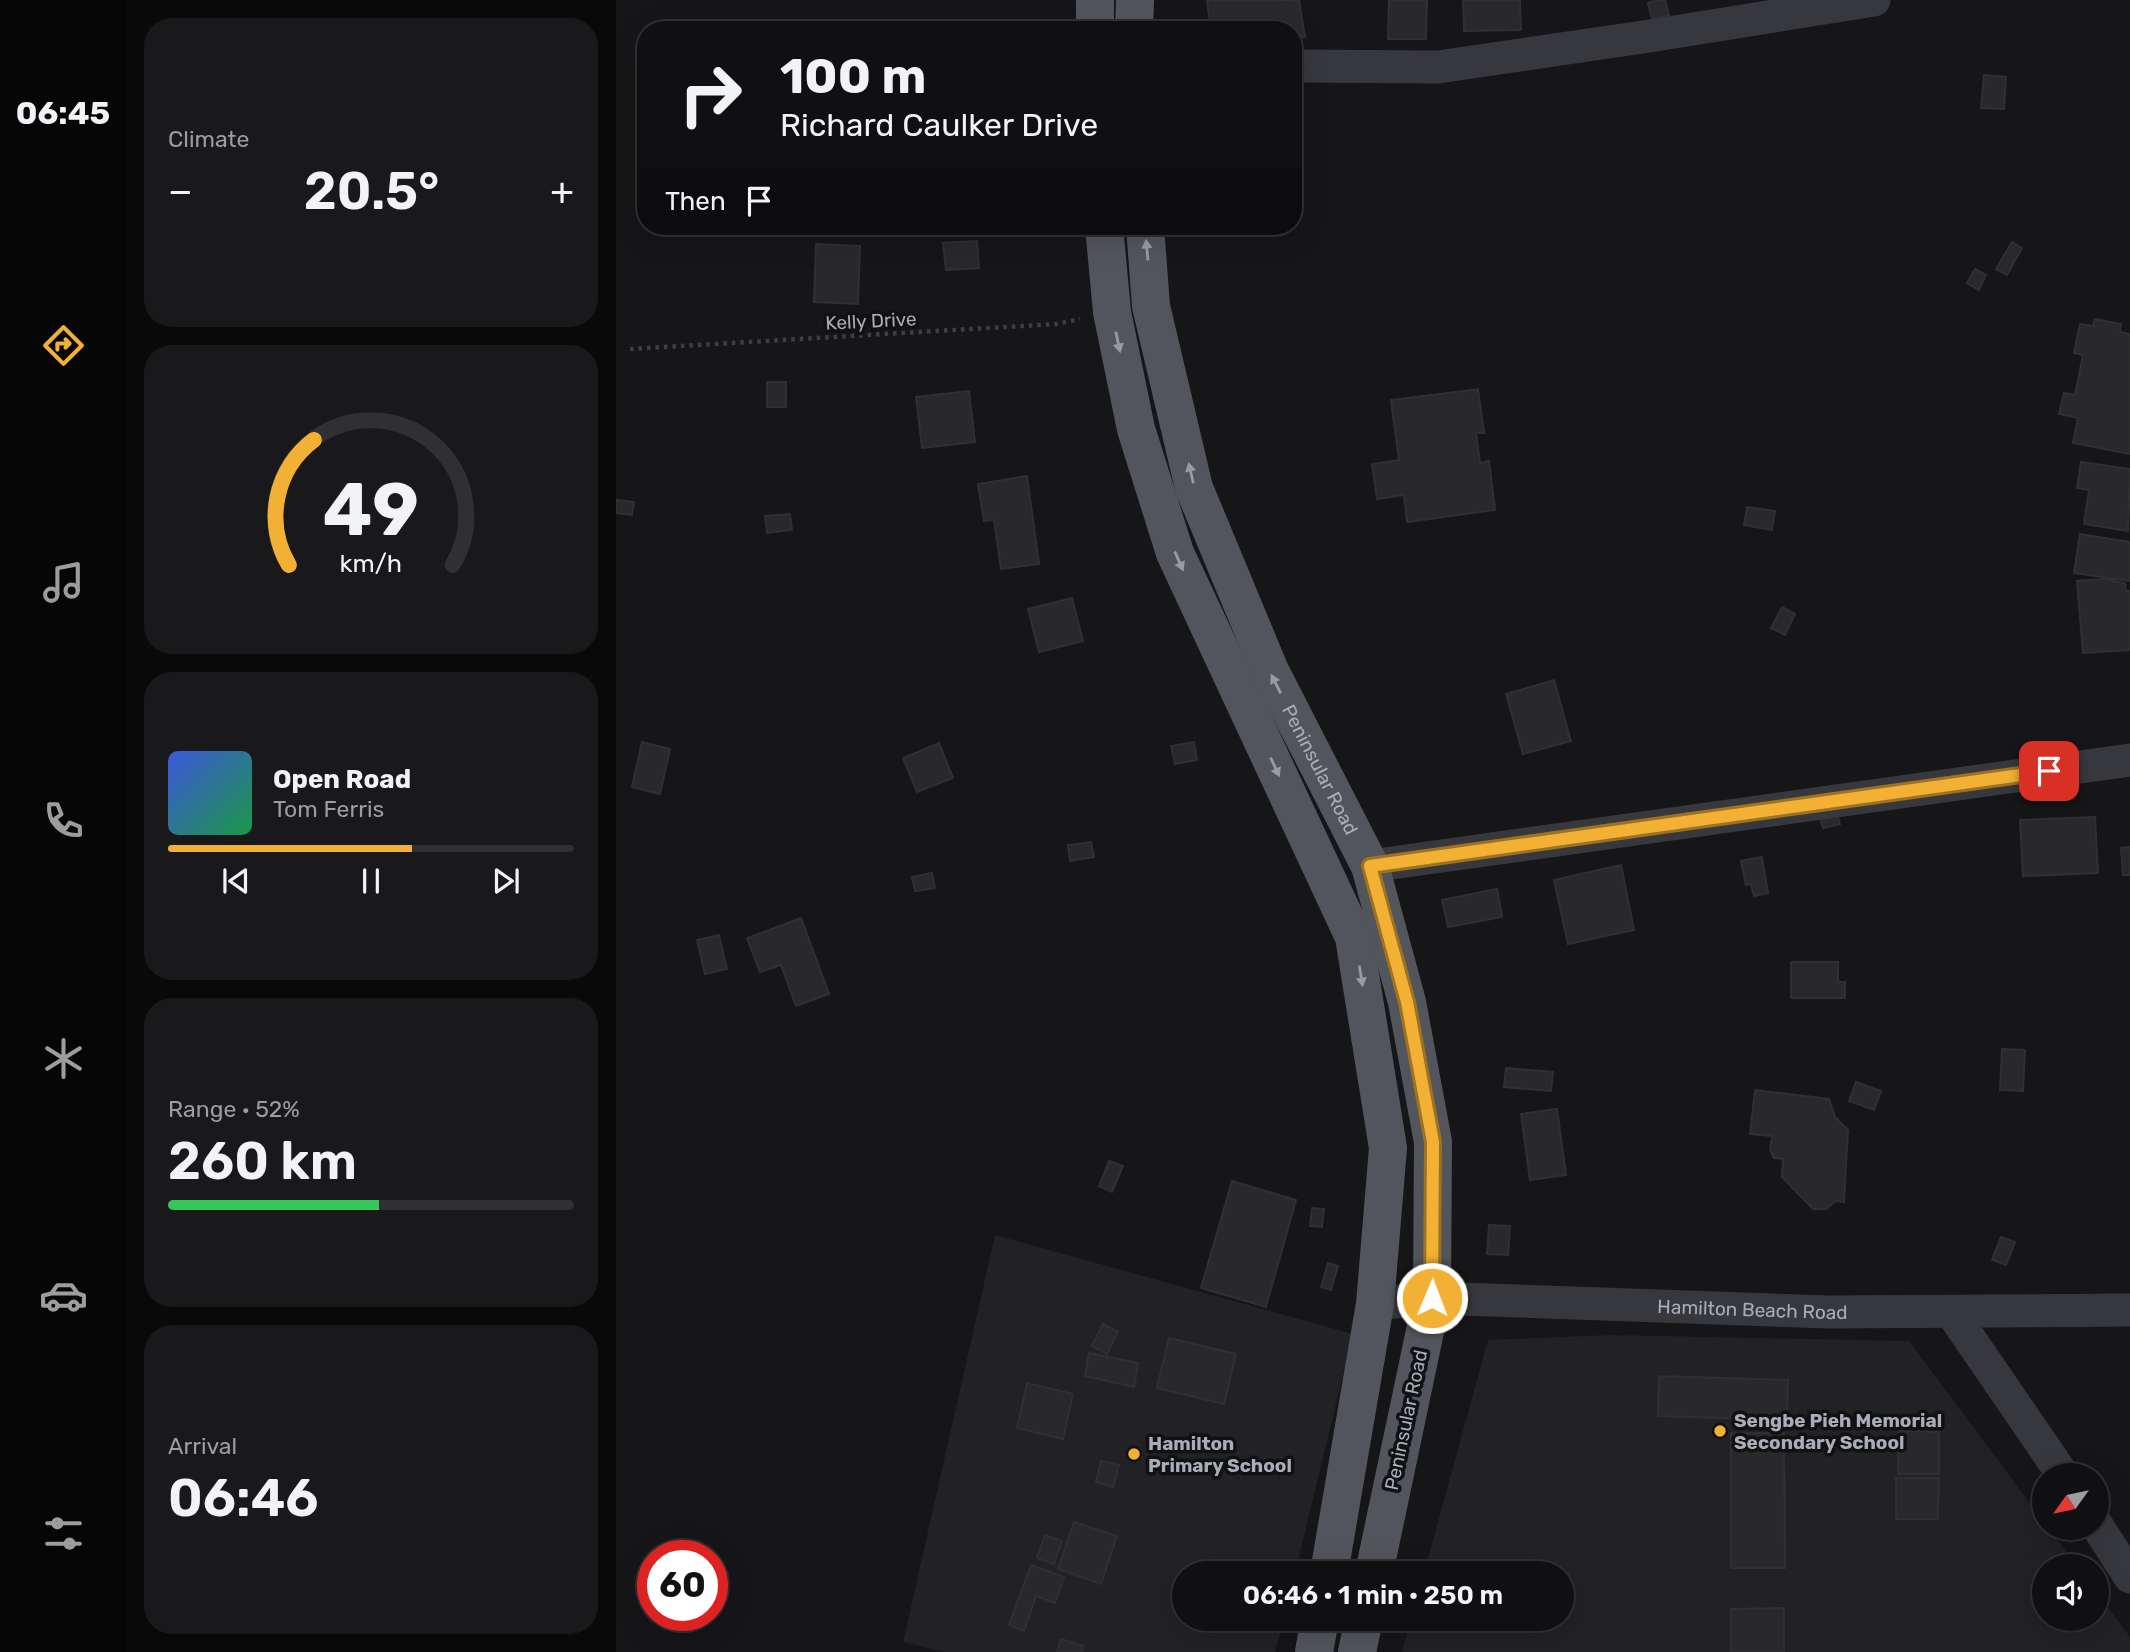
<!DOCTYPE html>
<meta charset="utf-8">
<style>
:root{--surface:#101012;--page:#19191b;--text:#f1f3f6;--muted:#9c9d9f;--line:#303032;--accent:#f2b134}
body{margin:0;font-family:Rubik,sans-serif;background:var(--page);color:var(--text);height:100vh;display:flex;flex-direction:column;font-size:26px;white-space:nowrap}
*{box-sizing:border-box;margin:0}
p{font-size:23px;color:var(--muted)}
.icon{flex:none;width:38px;height:38px;fill:none;stroke:currentColor;stroke-width:2;stroke-linecap:round;stroke-linejoin:round}
.map{position:relative;flex:1;overflow:hidden}
.details{display:flex;flex-direction:column;gap:18px;padding:18px;background:#09090a;width:490px}
.details>*{flex:none}
.banner{position:absolute;left:21px;top:21px;width:665px;height:214px;border-radius:28px;box-shadow:0 7px 28px #0002,0 0 0 2px var(--line);background:#101012;color:var(--text);overflow:hidden}
.needle{width:46px;rotate:237deg}
.fabs{position:absolute;left:1416px;top:1463px;display:grid;gap:14px}
.fabs a{display:grid;place-items:center;width:77px;height:77px;border-radius:50%;background:var(--surface);box-shadow:0 7px 28px #0002,0 0 0 2px var(--line);font-size:35px}
.speed{position:absolute;left:21px;top:1540px;display:flex;gap:14px;font-size:35px;font-weight:700;text-align:center}
.speed>*{display:grid;place-content:center;width:91px;height:91px;border-radius:50%;background:var(--surface);box-shadow:0 7px 28px #0002,0 0 0 2px var(--line);line-height:1}
.speed .limit{border:10px solid #d22;background:#fff;color:#111}
.pin{position:absolute;display:grid;place-items:center;width:60px;height:60px;color:#fff;margin:-30px;border-radius:14px;box-shadow:0 4px 10px #0006}
.me{position:absolute;width:77px;margin:-38px;rotate:1deg;stroke-linejoin:round;filter:drop-shadow(0 0 5px #0008)}
.turn{display:flex;align-items:center;gap:24px;height:147px;padding:0 28px;font-size:32px}
.turn .icon{width:91px;height:91px;stroke-width:2.5}
.turn b{display:block;font-size:49px;line-height:60px}
.then{display:flex;align-items:center;height:66px;padding:0 28px;background:#0003;gap:14px;font-size:26px}
.big{font-size:52px;font-weight:600;line-height:1.1}
.details .card{flex:1;display:flex;flex-direction:column;justify-content:center;gap:10px;min-width:0;padding:0 24px;border-radius:28px;background:var(--page)}
.details .dial{align-items:center;gap:0}
.dial svg{height:182px;overflow:visible;fill:none;stroke:var(--line);stroke-width:7;stroke-linecap:round;text-anchor:middle}
.dial text{fill:var(--text);stroke:none}
.song{display:flex;align-items:center;gap:21px}
.cover{width:84px;height:84px;border-radius:10px;background:linear-gradient(135deg,hsl(230 70% 55%),hsl(140 70% 35%))}
.played{height:7px;border-radius:4px;background:linear-gradient(90deg,var(--accent) 60%,var(--line) 60%)}
.keys{display:flex;justify-content:space-around;direction:ltr}
.heat{display:flex;justify-content:space-between;align-items:center;font-size:38px;direction:ltr}
.charge{height:10px;border-radius:5px;background:linear-gradient(90deg,#34c759 52%,var(--line) 0)}
.trip{position:absolute;left:556px;top:1561px;width:402px;height:70px;border-radius:35px;background:var(--surface);box-shadow:0 7px 28px #0002,0 0 0 2px var(--line);font-weight:600;line-height:70px;text-align:center}
main{display:flex;flex:1;min-height:0}
.dock{display:flex;flex-direction:column;width:126px;justify-content:space-around;align-items:center;background:#060607;color:var(--muted)}
.dock .icon{width:49px;height:49px}
.dock .current{color:var(--accent)}
.dock b{font-size:32px;color:var(--text)}
.map>svg:first-child{display:block}
.built{fill:#222225}
.building{fill:#29292c;stroke:#303034;stroke-width:2}
.lines{fill:none;stroke-linecap:round;stroke-linejoin:round}
.path{stroke:#3d3f44;stroke-width:4.5;stroke-dasharray:3.5 5;stroke-linecap:butt}
.minor{stroke:#37383d;stroke-width:33}
.major{stroke:#53555c;stroke-width:38}
.oneway{fill:#979ba6}
.route-casing{stroke:#9d7322;stroke-width:18}
.route{stroke:#f2b134;stroke-width:12}
.poi-dot{fill:#f2b134;stroke:#111113;stroke-width:2.5}
.labels{text-anchor:middle;dominant-baseline:central;stroke-width:7;stroke-linejoin:round;paint-order:stroke}
.street-label{font-size:19px;fill:#a8adb8;stroke:#111113}
.poi-label{font-size:19px;font-weight:bold;fill:#a8adb8;stroke:#111113;text-anchor:start}
</style>
<main>
<nav class="dock">
<b>06:45</b>
<svg class="icon current" aria-label="directions" viewBox="0 0 24 24"><path d="M12 3l9 9-9 9-9-9zM9 14v-3h6M13 9l2 2-2 2"/></svg>
<svg class="icon" aria-label="music" viewBox="0 0 24 24"><path d="M9 18V5l10-2v13"/><circle cx="6" cy="18" r="3"/><circle cx="16" cy="16" r="3"/></svg>
<svg class="icon" aria-label="phone" viewBox="0 0 24 24"><path d="M5 4h4l2 5-3 2q2 4 5 5l2-3 5 2v4C11 20 4 13 5 4z"/></svg>
<svg class="icon" aria-label="climate" viewBox="0 0 24 24"><path d="M12 3v18M4 7l16 10M4 17L20 7"/></svg>
<svg class="icon" aria-label="car" viewBox="0 0 24 24"><path d="M5 17H2v-5l4-1 3-4h7l3 4 3 1v5h-3M9 17h6M6 11h13"/><circle cx="7" cy="17" r="2"/><circle cx="17" cy="17" r="2"/></svg>
<svg class="icon" aria-label="filters" viewBox="0 0 24 24"><path d="M4 7h16M4 17h16"/><circle cx="9" cy="7" r="2"/><circle cx="15" cy="17" r="2"/></svg>
</nav>
<section class="details">
<div class="card"><p>Climate</p>
<div class="heat"><a>−</a><b class="big">20.5°</b><a>+</a></div>
</div>
<div class="card dial"><svg viewBox="0 0 100 80">
<path d="M14 69A42 42 0 1 1 86 69"/>
<path d="M14 69A42 42 0 0 1 25 14" stroke="#f2b134"/>
<text x="50" y="56" font-size="32" font-weight="700">49</text>
<text x="50" y="72" font-size="11">km/h</text>
</svg></div>
<div class="card">
<div class="song"><i class="cover"></i><div><b>Open Road</b><p>Tom Ferris</p></div></div>
<div class="played"></div>
<div class="keys"><svg class="icon" aria-label="previous" viewBox="0 0 24 24"><path d="M18 5L8 12l10 7zM5 5v14"/></svg><svg class="icon" aria-label="pause" viewBox="0 0 24 24"><path d="M8 5v14M16 5v14"/></svg><svg class="icon" aria-label="next" viewBox="0 0 24 24"><path d="M6 5l10 7-10 7zM19 5v14"/></svg></div>
</div>
<div class="card"><p>Range · 52%</p><b class="big">260 km</b><div class="charge"></div></div>
<div class="card"><p>Arrival</p><b class="big">06:46</b></div>
</section>
<div class="map">
<svg width="1514" height="1652" viewBox="0 0 1514 1652">
<rect width="100%" height="100%" fill="#161618"/>
<!-- built -->
<path class="built" d="M379,1235L737,1334L679,1573H569V1619H668L659,1652H329L287,1642Z
M996,1335L1293,1341L1428,1522V1528H1432L1461,1566H1428V1619H1480L1481,1592L1514,1637V1652H786L795,1619H947V1573H808L872,1340Z"/>
<!-- building -->
<path class="building" d="M591,0H683L689,37L677,39V30H595Z
M773,0H811L810,39H772Z
M847,0H904L905,30L848,31Z
M1042,0H1049L1053,15L1036,19L1032,3Z
M250,21L251,30H227V23Z
M1368,75L1390,77L1388,109L1365,108Z
M361,241L363,268L330,270L327,243Z
M1396,242L1406,248L1391,275L1380,269Z
M200,244L244,246L242,304L198,302Z
M1359,269L1370,275L1363,290L1351,283Z
M1479,319L1505,324L1504,332L1514,334V454L1457,443L1462,418L1443,414L1448,393L1459,395L1467,355L1458,353L1464,324L1477,326Z
M151,382H170V407H151Z
M862,389L868,433H860L864,463L873,461L879,510L791,522L788,495L761,499L756,464L783,460L775,400Z
M353,391L359,442L306,448L300,397Z
M1465,462L1514,469L1512,531L1468,524L1473,490L1461,488Z
M411,476L423,564L385,569L378,520L368,521L362,484Z
M1,500L18,502L16,515L0,513Z
M1131,507L1159,511L1156,530L1128,525Z
M174,514L176,530L151,533L149,516Z
M1464,534L1514,542V581L1458,573Z
M1488,579L1509,583L1510,591H1514V650L1467,653L1461,581Z
M456,598L467,641L423,652L412,609Z
M1166,607L1179,614L1169,635L1155,628Z
M938,680L955,741L907,754L890,694Z
M26,742L54,749L44,794L16,787Z
M578,742L581,760L559,764L555,746Z
M323,743L337,778L301,792L287,758Z
M1220,811L1224,824L1207,828L1203,815Z
M1479,817L1482,873L1407,876L1404,820Z
M475,842L478,857L454,861L452,845Z
M1514,847V875H1507L1505,848Z
M1146,857L1152,893L1138,896L1135,884L1130,885L1125,861Z
M1005,865L1018,930L952,944L938,880Z
M316,873L319,888L299,891L296,877Z
M881,889L886,917L832,927L826,900Z
M185,918L213,994L180,1006L165,965L144,972L131,938Z
M103,935L111,969L89,974L81,940Z
M1175,962H1222V982H1229V998H1175Z
M1386,1049L1409,1050L1407,1091L1384,1090Z
M890,1068L937,1072L935,1091L888,1087Z
M1240,1082L1265,1091L1258,1110L1233,1101Z
M1139,1090L1213,1099L1219,1117L1232,1130L1228,1202L1220,1201L1210,1209H1197L1166,1177L1167,1159L1158,1158L1154,1150L1156,1136L1134,1134Z
M941,1109L950,1175L914,1180L905,1114Z
M493,1161L507,1166L496,1192L483,1186Z
M616,1181L680,1200L650,1307L585,1288Z
M696,1208L708,1209L706,1227L694,1226Z
M873,1225L894,1226L892,1255L871,1254Z
M1385,1237L1399,1242L1390,1265L1376,1260Z
M712,1263L722,1266L715,1290L705,1287Z
M487,1324L502,1332L491,1354L476,1346Z
M553,1338L620,1354L608,1404L541,1388Z
M473,1353L522,1363L518,1387L469,1376Z
M1043,1376L1172,1380L1171,1420L1042,1416Z
M411,1383L457,1394L447,1439L401,1428Z
M1283,1431L1323,1432V1474H1282Z
M1115,1433H1168L1169,1568H1115Z
M485,1461L503,1465L497,1487L480,1482Z
M1280,1478H1323L1322,1519H1280Z
M458,1522L501,1536L485,1584L442,1569Z
M429,1535L446,1541L438,1564L421,1558Z
M415,1565L448,1577L439,1603L420,1596L408,1631L393,1625Z
M1168,1608V1652H1115V1609Z
M445,1639L467,1646L465,1652H441Z"/>
<g class="lines">
<!-- path -->
<path class="path" d="M14,349L440,324L464,319"/>
<!-- minor -->
<g class="minor">
<path d="M677,66L822,67L1027,37L1258,0"/>
<path d="M754,866L1514,760"/>
<path id="s1" d="M759,1304L816,1298L1211,1312L1514,1310"/>
<path d="M1336,1313L1447,1475"/>
<path d="M1480,1524L1514,1577"/>
</g>
<!-- major -->
<g class="major">
<path d="M479,0V30"/>
<path d="M518,30L519,0"/>
<path d="M488,226L496,312L520,429L559,553L738,937L772,1148L759,1304L713,1573"/>
<path id="s2" d="M529,226L535,306L578,488L654,671L754,866L791,1002L817,1142L816,1298L758,1573"/>
<path d="M698,1652L704,1619"/>
<path d="M741,1652L748,1619"/>
</g>
</g>
<!-- one-way arrows -->
<defs><path id="oneway-solid" d="M-6-.8H1V-3.2L6.5 0L1 3.2V.8H-6Z" transform="scale(1.75)"/></defs>
<g class="oneway">
<use href="#oneway-solid" transform="translate(531 250) rotate(-95)"/>
<use href="#oneway-solid" transform="translate(502 342) rotate(78)"/>
<use href="#oneway-solid" transform="translate(575 473) rotate(-103)"/>
<use href="#oneway-solid" transform="translate(563 561) rotate(66)"/>
<use href="#oneway-solid" transform="translate(660 684) rotate(-117)"/>
<use href="#oneway-solid" transform="translate(659 767) rotate(65)"/>
<use href="#oneway-solid" transform="translate(745 976) rotate(81)"/>
</g>
<g class="lines">
<defs>
<path id="route" d="M816,1298L817,1142L791,1002L754,866L1433,771"/>
</defs>
<!-- route casing -->
<use href="#route" class="route-casing"/>
<!-- route -->
<use href="#route" class="route"/>
</g>
<!-- markers -->
<g class="poi-dot">
<circle cx="1104" cy="1431" r="7"/>
<circle cx="518" cy="1454" r="7"/>
</g>
<g class="labels">
<!-- street labels -->
<g class="street-label">
<text transform="translate(255 321) rotate(-3)">Kelly Drive</text>
<text stroke="none"><textPath href="#s2" startOffset="576">Peninsular Road</textPath></text>
<text stroke="none"><textPath href="#s1" startOffset="378">Hamilton Beach Road</textPath></text>
<text transform="translate(790 1420) rotate(-78)">Peninsular Road</text>
</g>
<!-- poi labels -->
<g class="poi-label">
<text x="1118" y="1420">Sengbe Pieh Memorial<tspan x="1118" dy="22">Secondary School</tspan></text>
<text x="532" y="1443">Hamilton<tspan x="532" dy="22">Primary School</tspan></text>
</g>
</g>
</svg>
<div class="fabs">
<a><svg class="needle" viewBox="-14 -14 28 28"><path d="M0-13l5 13h-10z" fill="#e53935"/><path d="M0 13l5-13h-10z" fill="#9c9d9f"/></svg></a>
<a><svg class="icon" aria-label="sound" viewBox="0 0 24 24"><path d="M4 9h4l5-4v14l-5-4H4zM17 9q2 3 0 6"/></svg></a>
</div>
<div class="speed"><div class="limit">60</div></div>
<div class="pin" style="left:1433px;top:771px;background:#d93025"><svg class="icon" aria-label="arrive" viewBox="0 0 24 24"><path d="M6 21V4h12l-3 4 3 4H6"/></svg></div>
<svg class="me" style="left:816px;top:1298px" viewBox="-20 -20 40 40"><circle r="17" fill="#f2b134" stroke="#fff" stroke-width="3"/><path d="M0-11L8 9 0 5-8 9z" fill="#fff"/></svg>
<div class="trip">06:46 · 1 min · 250 m</div>
<div class="banner">
<div class="turn"><svg class="icon" aria-label="right" viewBox="0 0 24 24"><path d="M7 20v-9h11M14 6l5 5-5 5"/></svg><div><b>100 m</b>Richard Caulker Drive</div></div>
<div class="then">Then<svg class="icon" aria-label="arrive" viewBox="0 0 24 24"><path d="M6 21V4h12l-3 4 3 4H6"/></svg></div>
</div>
</div>
</main>
